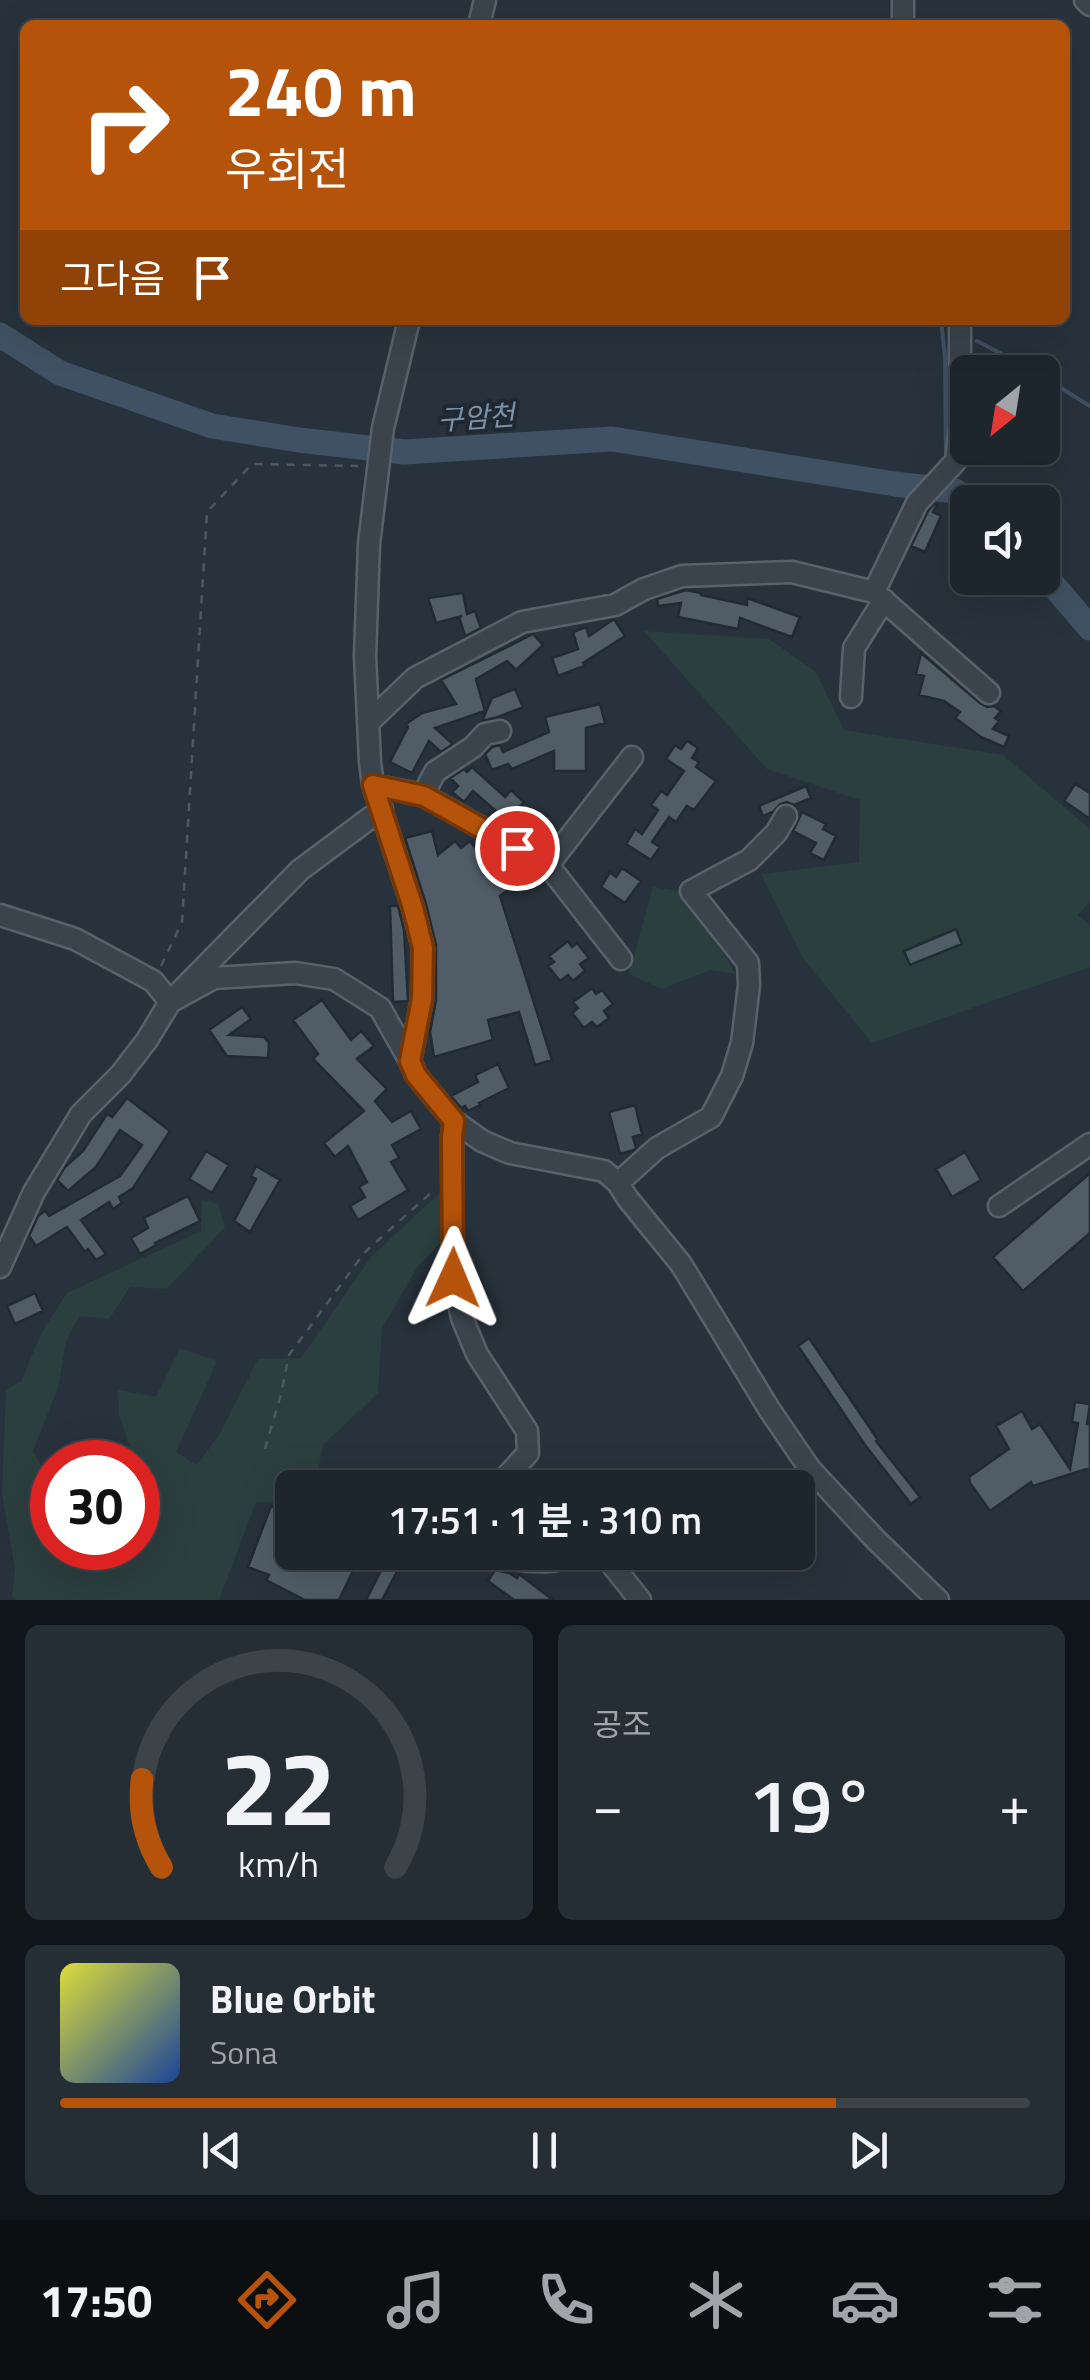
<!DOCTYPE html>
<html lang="ko">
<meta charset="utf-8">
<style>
:root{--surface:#1e262d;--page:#262e35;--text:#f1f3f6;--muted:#a1a5aa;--line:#3c4349;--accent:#b45309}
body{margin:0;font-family:"Titillium Web","Noto Sans KR",sans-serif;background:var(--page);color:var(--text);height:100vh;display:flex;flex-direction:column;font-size:38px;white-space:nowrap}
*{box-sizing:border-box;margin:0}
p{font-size:32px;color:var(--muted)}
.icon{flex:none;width:55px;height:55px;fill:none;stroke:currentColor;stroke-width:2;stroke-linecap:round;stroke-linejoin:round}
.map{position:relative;height:1600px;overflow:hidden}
.panel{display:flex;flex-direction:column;gap:25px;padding:25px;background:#101519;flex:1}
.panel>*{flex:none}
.guide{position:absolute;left:20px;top:20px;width:1050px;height:305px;border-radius:15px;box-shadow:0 10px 40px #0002,0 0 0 2px var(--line);background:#b45309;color:#fff;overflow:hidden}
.needle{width:65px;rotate:210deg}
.buttons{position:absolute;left:950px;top:355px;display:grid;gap:20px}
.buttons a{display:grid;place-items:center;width:110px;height:110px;border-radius:15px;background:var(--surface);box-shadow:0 10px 40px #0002,0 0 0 2px var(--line);font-size:50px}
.speed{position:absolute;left:30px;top:1440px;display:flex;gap:20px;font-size:50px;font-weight:700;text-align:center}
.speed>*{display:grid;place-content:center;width:130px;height:130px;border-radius:50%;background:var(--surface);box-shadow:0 10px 40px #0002,0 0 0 2px var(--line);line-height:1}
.speed .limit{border:15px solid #d22;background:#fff;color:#111}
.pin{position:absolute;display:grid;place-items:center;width:85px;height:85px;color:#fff;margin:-42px;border:5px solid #fff;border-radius:50%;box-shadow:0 2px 10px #0007}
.me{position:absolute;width:110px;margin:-55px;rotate:1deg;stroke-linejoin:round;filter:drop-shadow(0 0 8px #0008)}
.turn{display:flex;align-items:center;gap:35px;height:210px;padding:0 40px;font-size:45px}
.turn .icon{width:130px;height:130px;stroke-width:2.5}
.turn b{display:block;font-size:70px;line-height:85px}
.then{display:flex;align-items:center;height:95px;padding:0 40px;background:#0003;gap:20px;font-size:38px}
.big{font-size:75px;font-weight:600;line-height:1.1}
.panel .card{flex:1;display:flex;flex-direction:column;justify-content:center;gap:15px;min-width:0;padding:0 35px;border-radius:15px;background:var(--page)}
.panel .dial{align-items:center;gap:0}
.dial svg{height:260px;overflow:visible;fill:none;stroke:var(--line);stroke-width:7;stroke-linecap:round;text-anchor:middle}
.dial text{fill:var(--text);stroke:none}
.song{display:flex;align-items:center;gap:30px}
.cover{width:120px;height:120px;border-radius:15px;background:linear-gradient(135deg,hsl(60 70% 55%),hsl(220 70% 35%))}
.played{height:10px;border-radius:5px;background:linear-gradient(90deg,var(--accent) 80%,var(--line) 80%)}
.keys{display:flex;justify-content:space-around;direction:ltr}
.heat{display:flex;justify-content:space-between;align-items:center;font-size:55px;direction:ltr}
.panel .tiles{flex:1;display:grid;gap:25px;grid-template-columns:1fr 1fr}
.card:last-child{grid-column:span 2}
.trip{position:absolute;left:275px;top:1470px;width:540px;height:100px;border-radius:15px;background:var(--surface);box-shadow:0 10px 40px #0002,0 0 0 2px var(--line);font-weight:600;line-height:100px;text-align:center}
.dock{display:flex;height:160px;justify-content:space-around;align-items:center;background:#0c0f12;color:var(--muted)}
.dock .icon{width:70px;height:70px}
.dock .selected{color:var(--accent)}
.dock b{font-size:45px;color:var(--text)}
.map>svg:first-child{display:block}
.green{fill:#2b3f3e}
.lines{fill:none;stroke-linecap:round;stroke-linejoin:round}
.stream{stroke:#405163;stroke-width:4}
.river{stroke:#405163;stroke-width:25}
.building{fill:#505d67;stroke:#222b34;stroke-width:2.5}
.minor-casing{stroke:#59626b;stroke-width:25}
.path{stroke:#4a5b5c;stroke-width:2.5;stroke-dasharray:8 8;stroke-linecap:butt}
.minor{stroke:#3b444d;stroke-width:20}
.route-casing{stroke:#753606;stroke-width:25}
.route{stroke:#b45309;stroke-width:18}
.labels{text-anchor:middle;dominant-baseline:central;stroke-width:8;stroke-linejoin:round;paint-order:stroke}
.water-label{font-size:28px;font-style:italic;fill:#7c92a7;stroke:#202932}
</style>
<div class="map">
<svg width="1090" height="1600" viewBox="0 0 1090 1600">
<rect width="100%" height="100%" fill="#28323c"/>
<!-- green -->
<path class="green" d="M644,631L769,639L816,672L844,730L1003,755L1090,829V902L1078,915L1090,926V967L872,1043L803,958L761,874L859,862L860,800L767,769Z
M653,887L684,892L736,974L710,970L662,989L629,974Z
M444,1189L440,1244L418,1266L382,1328L378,1393L323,1445L315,1486L292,1488V1491L285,1492L292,1497V1503L256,1502L219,1600H15L12,1597L15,1568L2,1494L6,1390L21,1381L43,1330L67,1293L201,1231L202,1200L218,1204L225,1227L167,1289L130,1287L109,1319L80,1316L66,1340L59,1385L33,1451L52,1485V1548H138V1462H132L134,1460L119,1415L118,1390L156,1397L180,1348L217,1361L176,1452L197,1465L219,1435L258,1359L301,1358L371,1257Z"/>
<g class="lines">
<!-- stream -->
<path class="stream" d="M941,320L945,356L946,460
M977,341L1036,372
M1042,376L1090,406"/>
<!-- river -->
<path class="river" d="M0,335L60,373L212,426L299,440L404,452L612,439L895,484L955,491L970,502
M1042,572L1090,628"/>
</g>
<!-- building -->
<path class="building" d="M934,504L937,505L933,512L941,516L925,552L911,546L928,511Z
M686,590L701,593V595L747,605V598L800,617L792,637L740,618L738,629L678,617L681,603L658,606L657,599Z
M463,593L467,614L475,611L481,628L465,636L459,617L462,616L436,623L428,598Z
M614,619L625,636L583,663L584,666L558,676L552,658L578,649L573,632L586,627L589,636Z
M533,634L543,645L516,670L507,661L476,679L485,711L435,728L453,744L441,752L429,741L412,773L390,762L408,727L406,724L422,713L456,704L441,680Z
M921,653L980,703L987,707L994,706L1001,711L995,718L999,721L993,729L1009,736L1004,747L981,737L955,718L960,712L944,701L919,695L924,676L916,674Z
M515,689L523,707L498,717L482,721L492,698Z
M600,704L605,723L586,728V771H554V751L512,769L508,764L492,770L485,754L492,747L500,745L503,752L549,732L545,717Z
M687,741L698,748L692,758L699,762L696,767L716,781L694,810L687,806L676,822L669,817L652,842L660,847L651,860L626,844L635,829L642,834L658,810L651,805L661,791L667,795L684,771L666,759L675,745L681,749Z
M472,767L505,797L511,790L524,802L504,824L490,817L496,811L473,791L464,802L452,792L458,786L450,778L464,769L467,772Z
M1075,784L1090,793V819L1064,801Z
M806,786L811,798L794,805L787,802L780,804L773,812L763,816L759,806Z
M802,812L826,824L823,829L836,836L824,860L810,853L816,843L793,831Z
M432,831L438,855L455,841L461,848L470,841L483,858L491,849L504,857L495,867L511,888L500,896L552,1060L535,1065L519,1012L488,1020L493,1040L434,1057L430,1032L436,1000V945L426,904L405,838Z
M622,868L641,881L625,903L601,887L610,872L616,877Z
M390,906H398L404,930L408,1001L393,1002Z
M956,929L962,944L910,965L904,951Z
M568,941L572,947L577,943L589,958L580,964L585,971L573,981L568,975L560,981L548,966L554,962L549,956Z
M592,988L596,994L602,990L613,1004L604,1011L609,1018L597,1027L592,1022L584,1028L572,1013L578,1008L573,1002Z
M322,1000L351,1040L361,1031L374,1046L357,1059L387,1089L375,1101L392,1122L411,1111L421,1129L392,1145L399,1158L391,1162L408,1190L358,1220L350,1206L365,1197L359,1187L367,1182L348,1146L335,1157L324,1143L364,1111L313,1059L318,1054L293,1020Z
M242,1007L251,1019L229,1035L264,1037L269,1043L268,1058L227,1056L209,1030Z
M498,1064L509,1088L479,1103L480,1105L468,1111L465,1106L461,1108L451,1096L478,1082L475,1075Z
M127,1098L170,1131L133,1188L119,1197L122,1203L113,1209L109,1202L81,1220L106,1254L96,1260L88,1249L85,1252L67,1227L36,1246L29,1236L38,1216L45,1211L49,1216L120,1176L142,1145L120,1130L96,1167L68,1191L57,1180L65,1167L83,1151L107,1114L112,1117Z
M635,1105L642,1134L633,1137L636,1148L634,1150L620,1154L609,1112Z
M206,1151L229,1165L212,1193L189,1179Z
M965,1152L981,1180L952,1197L936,1169Z
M256,1166L280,1180L250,1232L234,1221L256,1179L251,1176Z
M1090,1173V1233L1023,1291L993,1257Z
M188,1196L200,1221L155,1243L156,1245L140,1254L131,1238L148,1228L144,1218Z
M35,1293L43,1311L15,1324L7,1306Z
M809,1338L878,1440L876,1441L920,1497L911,1504L865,1445L798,1346Z
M1075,1402L1090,1404L1087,1424H1090V1468L1033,1486L1031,1482L990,1511L970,1483L969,1477L1009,1449L996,1426L1022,1411L1032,1429L1040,1424L1070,1469L1078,1423L1072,1422Z
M271,1506L292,1514V1552H362L339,1600H305L266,1580L269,1575L248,1567Z
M389,1555L402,1562L382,1600H366Z
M495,1570L509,1573L517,1578L519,1574L553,1600H514L488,1581Z"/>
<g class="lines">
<defs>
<path id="minor" d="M903,0V25
M1085,0L1090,5
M479,25L485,0
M409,320L383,428L369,544L365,656L370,762L373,785L413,908L423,948L422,999L410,1061L416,1075L454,1121L452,1137L453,1278L462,1318L477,1354L527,1431L528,1453L496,1488
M874,592L917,503L956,461L960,428V320
M851,697L854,648L884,600
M369,722L415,678L522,622L615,605L644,589L682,576L792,572L874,592L989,693
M373,785L423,795L548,865L621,959
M423,795L435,772L473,747L485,734L500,731
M548,865L632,757
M0,915L75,939L153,981L170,1002L300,870L382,809
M454,1121L482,1141L510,1153L604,1171L618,1183L628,1199L681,1264L769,1409L810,1469L876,1540L938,1600
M618,1183L657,1148L711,1117L732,1076L742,1043L749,985L748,963L691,891L749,860L776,833L786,816
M999,1206L1090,1144
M0,1267L34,1192L81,1114L121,1074L147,1040L170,1002L214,978L295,973L334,979L380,1008L410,1061
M495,1552L502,1558C527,1561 557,1566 580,1552
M602,1552L640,1600"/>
</defs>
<!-- minor casing -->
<use href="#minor" class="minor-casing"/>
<!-- path -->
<path class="path" d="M161,966L182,922L207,512L252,464L358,466
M265,1449L281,1394L289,1355L365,1252L433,1191"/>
<!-- minor -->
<use href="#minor" class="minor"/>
</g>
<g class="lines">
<defs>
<path id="route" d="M453,1278L452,1137L454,1121L416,1075L410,1061L422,999L423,948L413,908L373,785L424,796L517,848"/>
</defs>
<!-- route casing -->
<use href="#route" class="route-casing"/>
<!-- route -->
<use href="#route" class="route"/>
</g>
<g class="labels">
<!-- water labels -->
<g class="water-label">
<text transform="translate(476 417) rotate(-4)">구암천</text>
</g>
</g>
</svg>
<div class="buttons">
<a><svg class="needle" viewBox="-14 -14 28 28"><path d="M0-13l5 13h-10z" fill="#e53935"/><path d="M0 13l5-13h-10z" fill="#a1a5aa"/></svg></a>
<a><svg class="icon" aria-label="sound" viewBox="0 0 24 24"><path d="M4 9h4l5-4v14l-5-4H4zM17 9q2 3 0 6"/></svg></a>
</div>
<div class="speed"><div class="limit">30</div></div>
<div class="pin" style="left:517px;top:848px;background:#d93025"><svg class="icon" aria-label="arrive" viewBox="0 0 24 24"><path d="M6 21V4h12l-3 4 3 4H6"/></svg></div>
<svg class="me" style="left:453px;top:1278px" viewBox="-20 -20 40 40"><path d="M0-17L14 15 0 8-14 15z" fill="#b45309" stroke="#fff" stroke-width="4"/></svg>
<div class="trip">17:51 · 1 분 · 310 m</div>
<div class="guide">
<div class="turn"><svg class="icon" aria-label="right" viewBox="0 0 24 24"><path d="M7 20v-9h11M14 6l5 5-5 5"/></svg><div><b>240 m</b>우회전</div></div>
<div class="then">그다음<svg class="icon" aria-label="arrive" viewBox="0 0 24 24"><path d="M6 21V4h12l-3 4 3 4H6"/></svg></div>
</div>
</div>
<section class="panel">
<div class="tiles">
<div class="card dial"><svg viewBox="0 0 100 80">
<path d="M14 69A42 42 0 1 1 86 69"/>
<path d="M14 69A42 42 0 0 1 8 42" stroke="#b45309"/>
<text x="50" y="56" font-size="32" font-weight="700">22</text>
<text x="50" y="72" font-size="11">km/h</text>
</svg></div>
<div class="card"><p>공조</p>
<div class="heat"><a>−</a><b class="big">19°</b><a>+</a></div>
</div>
<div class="card">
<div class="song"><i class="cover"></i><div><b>Blue Orbit</b><p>Sona</p></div></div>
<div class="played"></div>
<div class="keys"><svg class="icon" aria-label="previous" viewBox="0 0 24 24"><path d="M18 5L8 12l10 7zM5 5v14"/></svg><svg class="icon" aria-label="pause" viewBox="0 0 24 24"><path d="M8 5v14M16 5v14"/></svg><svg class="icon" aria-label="next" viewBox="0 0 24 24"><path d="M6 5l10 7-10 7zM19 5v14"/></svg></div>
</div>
</div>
</section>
<nav class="dock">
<b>17:50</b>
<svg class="icon selected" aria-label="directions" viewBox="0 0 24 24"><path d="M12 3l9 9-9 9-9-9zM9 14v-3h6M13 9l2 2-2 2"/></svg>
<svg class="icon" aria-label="music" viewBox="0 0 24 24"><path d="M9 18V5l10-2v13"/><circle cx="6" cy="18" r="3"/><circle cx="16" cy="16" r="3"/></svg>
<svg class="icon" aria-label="phone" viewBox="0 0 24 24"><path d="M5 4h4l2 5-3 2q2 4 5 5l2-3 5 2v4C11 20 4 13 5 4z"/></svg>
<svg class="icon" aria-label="climate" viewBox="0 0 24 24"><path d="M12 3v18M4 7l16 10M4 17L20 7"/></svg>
<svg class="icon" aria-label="car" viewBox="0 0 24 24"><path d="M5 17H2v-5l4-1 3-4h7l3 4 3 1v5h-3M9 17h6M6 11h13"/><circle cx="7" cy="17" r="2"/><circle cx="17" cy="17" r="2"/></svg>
<svg class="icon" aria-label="filters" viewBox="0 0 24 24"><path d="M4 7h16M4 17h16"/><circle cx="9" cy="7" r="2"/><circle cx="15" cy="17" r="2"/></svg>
</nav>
